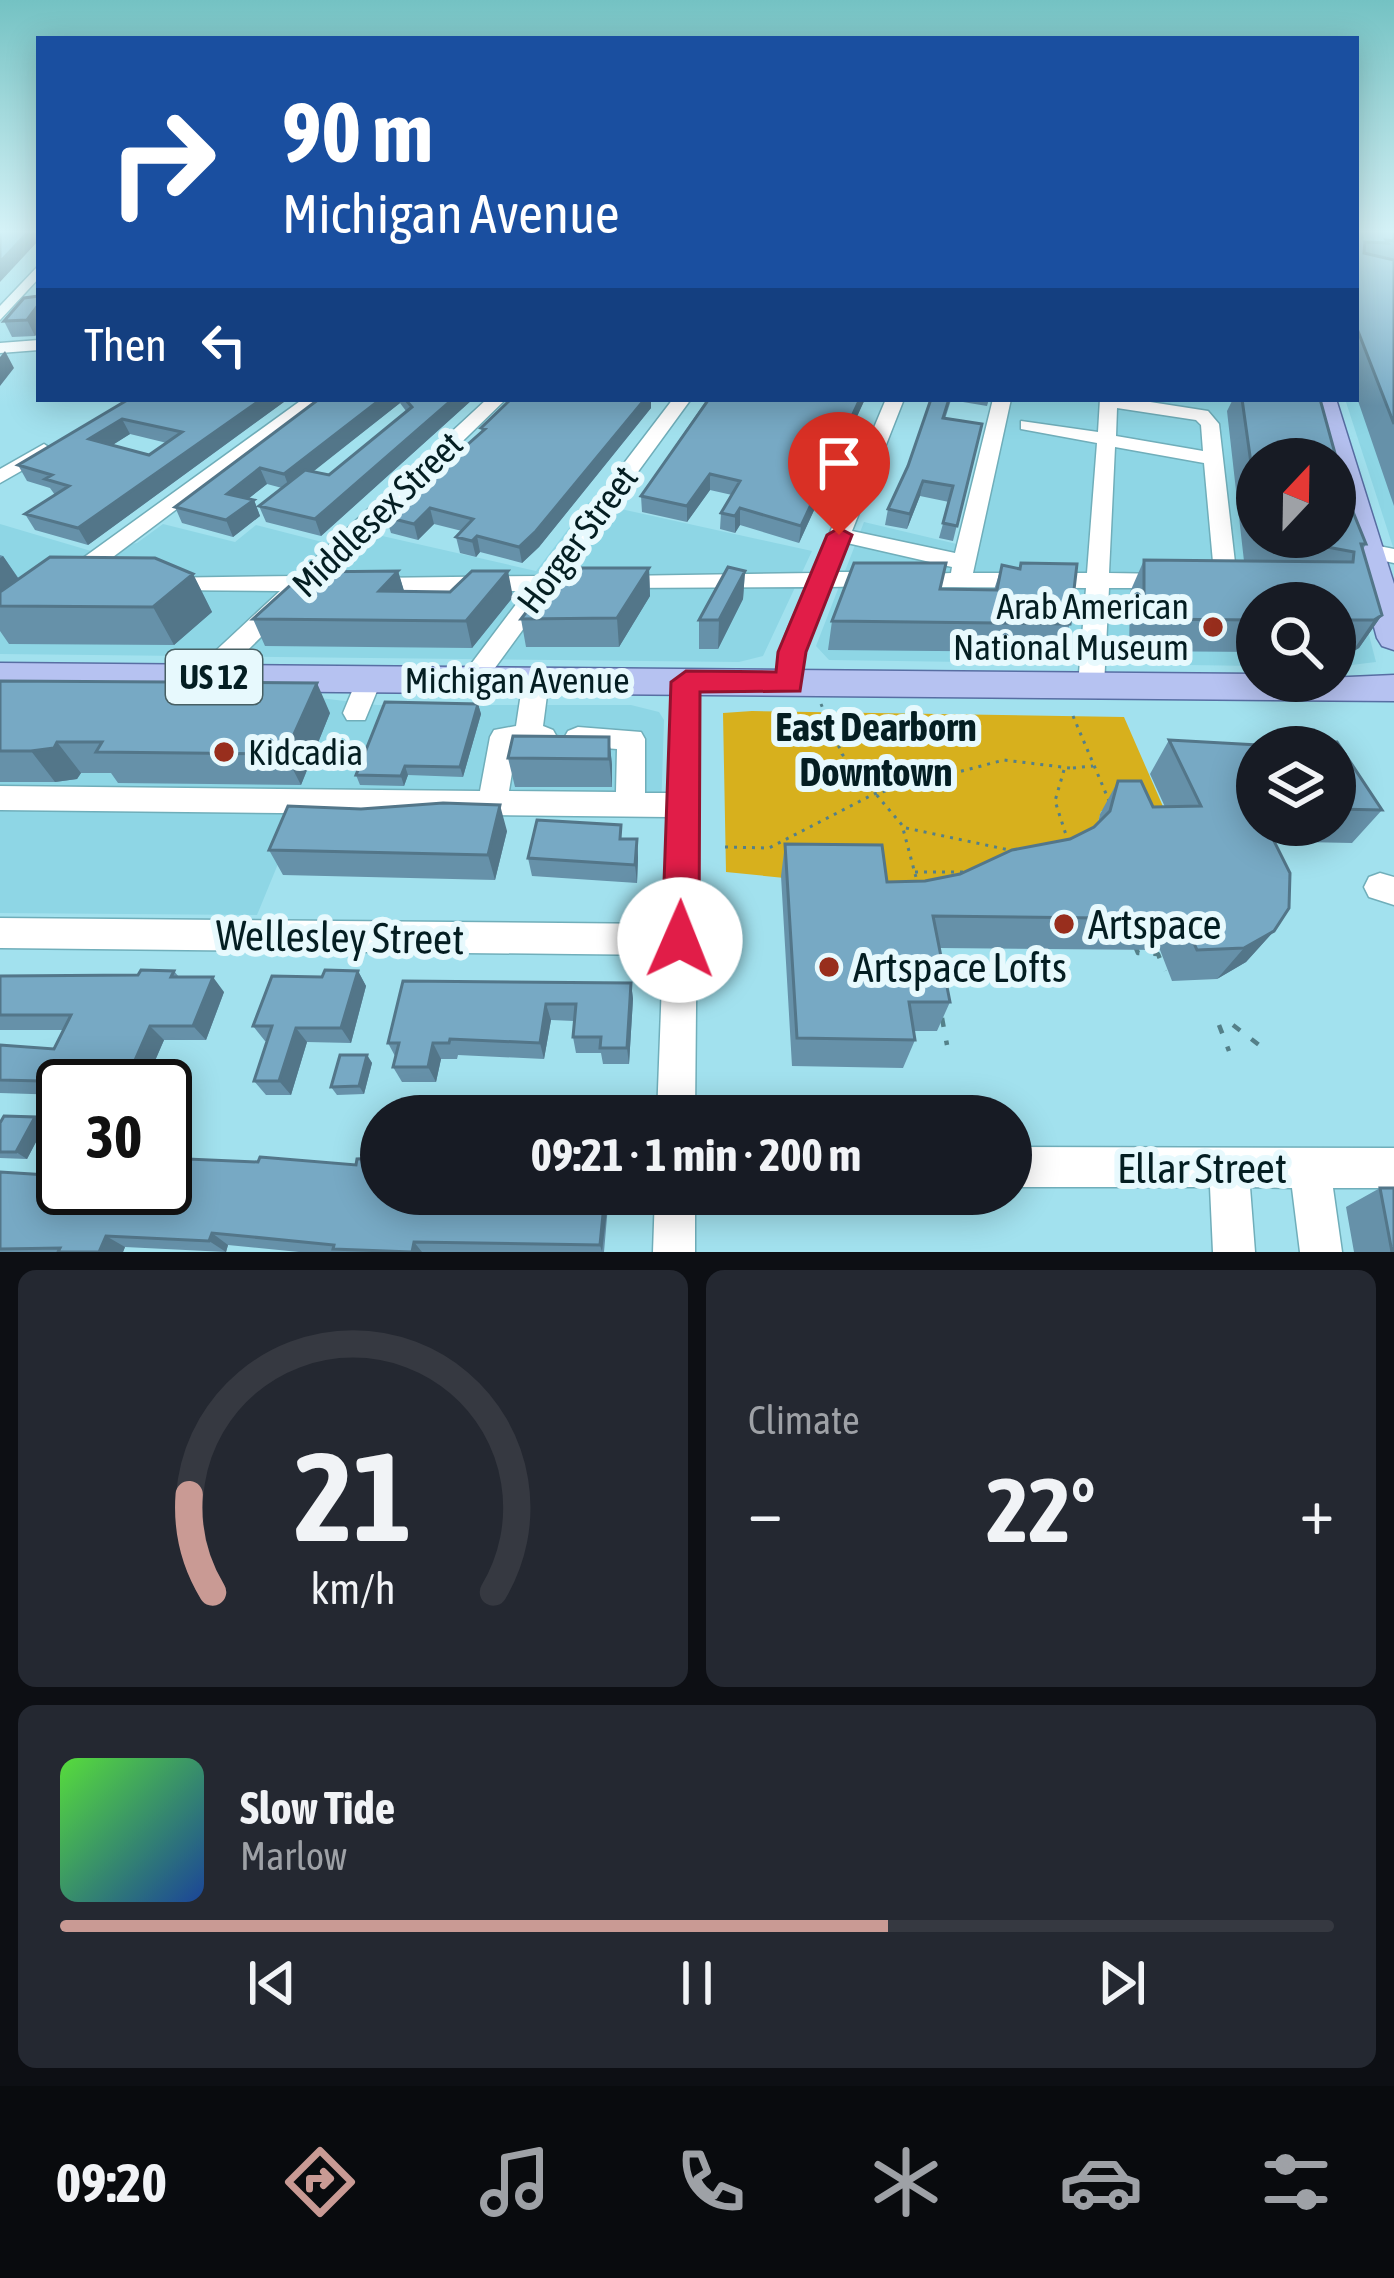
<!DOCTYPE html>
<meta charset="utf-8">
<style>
:root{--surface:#171b24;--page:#242831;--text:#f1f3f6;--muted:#9ea1a6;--line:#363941;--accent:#c99a94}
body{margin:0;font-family:"Asap Condensed",sans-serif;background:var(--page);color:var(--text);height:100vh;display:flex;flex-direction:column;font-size:45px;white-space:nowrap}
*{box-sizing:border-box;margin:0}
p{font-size:39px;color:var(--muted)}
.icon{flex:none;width:66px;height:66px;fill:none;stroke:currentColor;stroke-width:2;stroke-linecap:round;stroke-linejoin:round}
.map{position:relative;height:1252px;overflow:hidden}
.details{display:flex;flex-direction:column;gap:18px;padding:18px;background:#0d0f14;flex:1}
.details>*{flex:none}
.top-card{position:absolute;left:36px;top:36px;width:1323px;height:366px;border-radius:0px;box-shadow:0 6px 30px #0003;background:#1a4fa0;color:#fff;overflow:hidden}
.needle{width:78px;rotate:22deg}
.buttons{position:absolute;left:1236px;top:438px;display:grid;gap:24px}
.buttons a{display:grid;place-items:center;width:120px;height:120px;border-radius:50%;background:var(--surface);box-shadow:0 6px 30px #0003;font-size:60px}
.speed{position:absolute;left:36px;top:1059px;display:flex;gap:24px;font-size:60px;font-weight:700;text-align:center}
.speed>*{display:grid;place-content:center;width:156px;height:156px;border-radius:50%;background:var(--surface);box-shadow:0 6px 30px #0003;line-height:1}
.speed .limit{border:6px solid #111;border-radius:18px;background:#fff;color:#111}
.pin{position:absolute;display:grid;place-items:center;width:102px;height:102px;color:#fff;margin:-123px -51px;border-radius:50% 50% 50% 0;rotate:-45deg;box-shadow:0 0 12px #0007}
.pin .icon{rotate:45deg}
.me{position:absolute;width:132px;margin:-66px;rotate:1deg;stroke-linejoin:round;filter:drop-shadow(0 0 9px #0008)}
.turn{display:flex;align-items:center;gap:42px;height:252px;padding:0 48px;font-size:54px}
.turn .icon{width:156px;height:156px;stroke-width:2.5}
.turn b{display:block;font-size:84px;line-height:102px}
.then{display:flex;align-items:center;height:114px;padding:0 48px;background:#0003;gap:24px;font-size:45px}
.big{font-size:90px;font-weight:700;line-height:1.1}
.details .tile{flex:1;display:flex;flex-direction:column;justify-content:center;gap:18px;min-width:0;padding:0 42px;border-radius:18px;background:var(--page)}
.details .dial{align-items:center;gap:0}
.dial svg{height:312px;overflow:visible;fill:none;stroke:var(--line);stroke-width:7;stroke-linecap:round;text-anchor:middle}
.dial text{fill:var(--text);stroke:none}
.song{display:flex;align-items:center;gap:36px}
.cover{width:144px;height:144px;border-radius:18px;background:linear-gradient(135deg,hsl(110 70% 55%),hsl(220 70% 35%))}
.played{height:12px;border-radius:6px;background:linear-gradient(90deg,var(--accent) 65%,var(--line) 65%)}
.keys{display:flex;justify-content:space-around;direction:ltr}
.heat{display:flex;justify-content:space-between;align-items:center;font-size:66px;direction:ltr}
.details .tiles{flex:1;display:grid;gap:18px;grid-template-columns:1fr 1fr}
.tile:last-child{grid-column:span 2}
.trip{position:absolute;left:360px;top:1095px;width:672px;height:120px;border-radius:60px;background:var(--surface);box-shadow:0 6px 30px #0003;font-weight:700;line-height:120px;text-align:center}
.tab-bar{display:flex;height:192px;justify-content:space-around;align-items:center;background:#090b0e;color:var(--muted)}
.tab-bar .icon{width:84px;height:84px}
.tab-bar .on{color:var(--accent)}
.tab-bar b{font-size:54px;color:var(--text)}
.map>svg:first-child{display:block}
.built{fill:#8ed6e5}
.green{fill:#d7b01d}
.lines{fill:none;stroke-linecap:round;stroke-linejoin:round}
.minor-casing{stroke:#70aeba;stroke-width:3}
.major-casing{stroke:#586ea3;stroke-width:3}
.path-far1{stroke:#548089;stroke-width:3;stroke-dasharray:3 6;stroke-linecap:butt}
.path{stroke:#548089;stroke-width:4.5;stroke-dasharray:9 14;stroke-linecap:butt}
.minor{fill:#fff;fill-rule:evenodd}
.major{fill:#b6c2f1;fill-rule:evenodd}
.wall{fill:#6691a9;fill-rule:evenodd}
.shaded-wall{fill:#537689}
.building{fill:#77a9c4;stroke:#537689;stroke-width:3;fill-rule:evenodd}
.route{fill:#e11d48;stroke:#92132f;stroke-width:3}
.poi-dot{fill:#982e1d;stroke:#e7f9fd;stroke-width:4.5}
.labels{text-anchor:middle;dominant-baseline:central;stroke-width:12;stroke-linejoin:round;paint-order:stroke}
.shield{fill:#e7f9fd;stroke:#486064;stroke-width:3}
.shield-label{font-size:33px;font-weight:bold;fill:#041e22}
.street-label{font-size:36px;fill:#041e22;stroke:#e7f9fd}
.poi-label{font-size:36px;fill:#041e22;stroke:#e7f9fd;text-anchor:end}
.neighbourhood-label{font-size:39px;font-weight:bold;fill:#041e22;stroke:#e7f9fd}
.near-poi-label{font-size:42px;fill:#041e22;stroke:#e7f9fd;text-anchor:start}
.near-street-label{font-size:42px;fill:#041e22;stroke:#e7f9fd}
</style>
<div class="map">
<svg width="1394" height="1252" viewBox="0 0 1394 1252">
<rect width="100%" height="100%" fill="#a2e1ee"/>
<!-- built -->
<path class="built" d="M1356,278L1394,283V550L1345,399H1356Z
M997,399H1307L1257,459V537H1335V504L1376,662L1335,667V603H1257V666L829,660L816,646L864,522L961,545Z
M589,502L812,551L763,656L739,662L0,654V524L91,551L137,543L163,524L235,542L256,525L330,544L347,528L536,571Z
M0,695L312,697L377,705H631L659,712L664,720L661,812L301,808L257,915L0,913Z"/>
<!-- green -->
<path class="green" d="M752,711L1124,717L1165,811H1101L1092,845L974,897L726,872L723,713Z"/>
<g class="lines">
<defs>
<path id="minor" d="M39,265V278L0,320V306Z
M39,340V350L0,353V343Z
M303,399H323L81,581H65L62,576L65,571Z
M487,399H506L323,577L332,584L329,589L308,591L213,684H195L191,677L195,670L280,591L164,590L153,583L156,578L296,576Z
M673,399H691L562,576L587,578L590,583L587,588L551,591L481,687H463L459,680L526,591L374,592L363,585L374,578L538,576Z
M886,399H904L852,531L955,553L993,399H1011L973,573H1087L1097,443L1021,429V421L1098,432L1100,399H1131L1208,411L1219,424L1237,580L1226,587L1206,585L1203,580L1214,573L1204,463L1115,447L1109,573L1167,574L1178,581L1167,588H1109L1104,685L1100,692H1082L1078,685L1086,588L914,587L903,580L906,575L951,573L952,567L847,543L836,572H879L890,579L879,586L830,587L804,652L799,690H781C768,658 794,617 807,587L612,588L609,583L620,576L813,573ZM1117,408L1196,420L1201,425L1203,451L1116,436Z
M44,444L53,450L51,454L0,483V469Z
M1369,544L1394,549V563L1361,556L1358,551L1361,546Z
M369,670L378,672L382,679L365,720H347L343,713L360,672Z
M536,671L545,673L549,680L543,726L553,730L557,737L553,744L516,748L509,791L616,792L617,749L568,745L564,738L568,731L578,727L641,732L645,739V793H669L673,682L677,675H695L699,682L695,1116H657L663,955L0,948V918L664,924L668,817L0,810V786L480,791L490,737L494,730L516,726L523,680L527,673Z
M1380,873L1394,877V905L1369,897L1364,887L1369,877Z
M1011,1147L1394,1148V1188H1333L1342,1252H1300L1292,1188L1250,1187L1255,1252H1213L1210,1187H1011Z
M655,1194H695V1252H653Z"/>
<path id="major" d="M1312,399H1336L1394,584V650L1382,646L1377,638L1335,483V459H1328Z
M0,663L1257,674V681L1394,675V701L0,689Z"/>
</defs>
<!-- minor casing -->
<use href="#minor" class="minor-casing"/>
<!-- major casing -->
<use href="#major" class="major-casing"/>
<!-- path-far1 -->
<path class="path-far1" d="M821,704L842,754L902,825L917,881
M1073,716L1110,803
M1073,768L1093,766
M1064,770L1055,801L1068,841
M906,828L1014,851
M725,847L769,848L874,794L1004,760L1070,768
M915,872H967"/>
<!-- path -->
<path class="path" d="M1135,946L1138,953L1158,954L1165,971
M942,1018L947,1045
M1219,1025L1229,1051
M1233,1025L1267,1051"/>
<!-- minor -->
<use href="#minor" class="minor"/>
<!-- major -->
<use href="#major" class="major"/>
</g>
<!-- wall -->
<path class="wall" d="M1356,230H1394V506L1356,395Z
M39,296V331L35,336L12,337L4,321Z
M129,399H288L88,545L35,530L25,514L55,495L50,488L27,481L18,465ZM130,434L167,443L149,455L112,445Z
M319,399H473L321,536L266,522L259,506L282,488L267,484L249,498L254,500L260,516L233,537L182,523L175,507ZM400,403L406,411L329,475L313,471Z
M651,399V408L539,547L522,563L480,552L476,557L460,553L456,537L462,531L434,524L418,540L391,533L386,517L482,432L481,428Z
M707,399H865L799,543L740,525L735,533L720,529L721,513L732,495L710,490L687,522L642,512L641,496Z
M931,399H989L987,406L951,400L945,419L982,424L953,541L939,538L949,502L920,496L907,529L885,525L888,509L908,466Z
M1233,399H1320L1347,497L1366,544L1363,549L1382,615L1359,648L1352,652H1335V603H1257V652L1129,651L1130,592L1144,560L1244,561L1227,411ZM1257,459L1335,537H1257Z
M0,555L3,556L19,579L193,574L212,612L174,645L9,644L0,631Z
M1002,565L1070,624L1059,652L828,650L832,621L940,589L994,590Z
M649,568L650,596L619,647H526L521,619Z
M398,571L404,592L513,597L472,648L265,646L253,619Z
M745,571L743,599L718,649H699V620Z
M0,681L330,713L301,785L118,783L111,773H81L77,779L55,782H0Z
M478,704L481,714L463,777L408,775L404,786L360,785L356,775Z
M609,737L612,765V787H515L508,758Z
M1169,740L1287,747L1291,742H1337L1382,810L1352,843L1303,842L1297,833L1270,832L1290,873L1289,908L1274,931L1246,962L1217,979L1172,981L1160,950L939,948L950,1002L937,1031H913L915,1040L903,1068L792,1066L781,876L785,844L882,845L887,882L925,881L960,874L1012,850L1070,839L1094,827L1098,823L1100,814L1118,781H1141L1153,807H1165L1150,774ZM1257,747H1335V825H1257Z
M507,831L495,880L283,875L269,850Z
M623,839H637L638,858L637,883L532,876L528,858Z
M174,971L179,977L224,992L206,1040H164L144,1086H63V1095L0,1093V1045L54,1049L64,1030H0V976L138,975Z
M358,971L366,986L351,1043L307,1042L291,1095H266L254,1081L267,1041H265L253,1026L322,977Z
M631,983L633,999L629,1064H603L601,1053H576L573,1037L574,1021L551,1020L544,1059L458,1055L457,1059H441L436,1082H402L393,1067L395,1056L388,1043Z
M367,1055L372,1063L364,1094L337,1095L331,1087Z
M165,1113L185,1128L174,1158L381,1194H609L604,1252H299L228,1245L226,1252L125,1247L123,1252H0V1172L165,1188Z
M35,1117L45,1125L27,1159L0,1158V1123Z
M1380,1188L1394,1252H1354L1346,1207Z"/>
<!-- shaded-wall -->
<path class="shaded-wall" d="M30,230H35L39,240L0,282V262Z
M39,304V331L35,336L27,320Z
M5,351L14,368L0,386V357Z
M262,399H288L88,545L78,528Z
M381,399H399L400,403L290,490L284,474Z
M453,399H473L321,536L315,519Z
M645,399H651V408L539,547L522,563L519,547Z
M860,399H865L799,543L801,526Z
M122,419L130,434L97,455L89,439Z
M260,468L267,484L234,510L227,494Z
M710,474V490L687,522V506Z
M923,481L920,496L907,529L910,514Z
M254,500L260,516L233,537L226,520Z
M430,508L434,524L418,540L414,524Z
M740,508V525L735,533V516Z
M477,536L480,552L476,557L472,541Z
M3,556L28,593L0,606V558Z
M649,568L650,596L619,647L617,618Z
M398,571L406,597L379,591Z
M508,571L513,597L472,648L466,621Z
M745,571L743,599L718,649L719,620Z
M193,574L212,612L174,645L153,607Z
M1382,615L1359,648L1352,652L1374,620Z
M317,683L330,713L301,785L285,754Z
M478,704L481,714L463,777L460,767Z
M609,737L612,765V787L609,759Z
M57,742L81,773L77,779L55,782L31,751Z
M405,766L408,775L404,786L401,776Z
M500,805L507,831L495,880L488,855Z
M637,839L638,858L637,883L635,865Z
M1274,931L1246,962L1217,979L1244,948Z
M358,971L366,986L351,1043L341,1028Z
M213,977L224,992L206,1040L193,1026Z
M631,983L633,999L629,1064L627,1048Z
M546,1004L551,1020L544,1059L540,1043Z
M150,1026L164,1040L144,1086H128L125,1083Z
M296,1028L307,1042L291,1095L279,1081Z
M433,1043L441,1059L436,1082L428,1067Z
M367,1055L372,1063L364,1094L359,1086Z
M169,1113L185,1128L169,1171L165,1167V1124Z
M35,1117L45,1125L27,1159L16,1152Z
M605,1194H609L602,1252L600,1245Z
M212,1233L228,1245L226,1252L209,1241Z
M106,1236L125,1247L123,1252H99Z
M414,1242L422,1252H412Z"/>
<!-- building -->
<path class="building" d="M0,230H30L0,262Z
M1356,230H1394V241L1386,240L1388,243L1365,242L1364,253L1394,260V424L1356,326Z
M39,296V304L27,320L4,321L24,298Z
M129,399H262L78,528L25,514L69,486L45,479L52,475L18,465ZM122,419L182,432L149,455L89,439Z
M319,399H381L284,474L260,468L227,494L254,500L226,520L175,507Z
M405,399H453L315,519L259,506L305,470L329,475L412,407Z
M511,399H645L536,531L519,547L477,536L472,541L456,537L473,519L430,508L414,524L386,517L485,429L481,428Z
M709,399H860L801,526L740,508L735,516L721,513L740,481L710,474L687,506L641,496Z
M931,399H949L943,418L982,424L957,526L943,523L953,486L923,481L910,514L888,509L908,466Z
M1242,399H1320L1347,497L1366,544H1361L1382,615L1374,620H1335V603H1257V620L1144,619V560L1353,562L1354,552L1273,537H1335V459H1257V506Z
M50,557L155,558L193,574L153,607L0,606V592Z
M854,563H946L940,589L997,590L1002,565L1020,569L1021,563L1077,564L1070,624L832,621Z
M728,567L745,571L719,620H699Z
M560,568H649L617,618L521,619Z
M398,571L379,591L450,592L472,571H508L466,621L253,619L305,572Z
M0,681L317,683L285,754L96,752L102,742H57L54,748L31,751H0Z
M385,702L478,704L460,767L405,766L401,776L356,775Z
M513,736L609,737V759L508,758Z
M1169,740L1294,747H1257V798H1253L1257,806V825H1266L1290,873L1289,908L1274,931L1244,948L1197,950L1183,919L933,916L950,1002H909L915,1040L797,1038L785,844L882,845L887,882L925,881L960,874L1012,850L1070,839L1094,827L1110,811L1118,781H1141L1153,807L1201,806Z
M1291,742H1337L1382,810L1335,809V747H1294Z
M443,803L500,805L488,855L269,850L288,806L361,809Z
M537,820L621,825L620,839H637L635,865L528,858Z
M141,970L174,971L171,977H213L193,1026H150L125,1083L0,1080V1045L54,1049L71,1015H0V976L138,975Z
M325,970L358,971L341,1028H296L279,1081H254L272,1026H253L272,976L322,977Z
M403,981L631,983L627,1048H600L601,1037H573L576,1004H546L540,1043L450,1039L449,1043H433L428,1067H393L399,1043H388Z
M340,1055H367L359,1086L331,1087Z
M4,1116L35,1117L16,1152H0V1123Z
M260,1157L356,1165L357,1159L381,1158V1194H605L600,1245L414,1242L412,1252L333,1249L334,1245L212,1233L209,1241L106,1236L99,1252H58L60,1248L0,1249V1172L63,1176V1188H165V1158L258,1162Z
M1380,1188H1394V1252H1392Z"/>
<!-- sky -->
<linearGradient id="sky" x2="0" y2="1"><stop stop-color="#74c2c3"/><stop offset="0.57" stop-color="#d5f2f7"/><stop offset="1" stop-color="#d5f2f7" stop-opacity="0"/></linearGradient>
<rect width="1394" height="406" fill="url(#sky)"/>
<!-- route -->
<path class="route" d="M839,528L852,535L806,652L800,691L700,692L699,940L694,953L680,958L667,953L662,940L671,682L686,671L776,672L778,652L827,535Z"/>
<!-- markers -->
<g class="poi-dot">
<circle cx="1213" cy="627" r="12"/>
<circle cx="224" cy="752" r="12"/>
<circle cx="1064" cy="924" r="12"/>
<circle cx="829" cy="967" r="12"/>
</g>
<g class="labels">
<!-- shield labels -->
<rect class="shield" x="166" y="650" width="96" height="54" rx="9"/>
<g class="shield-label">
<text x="214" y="677">US 12</text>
</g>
<!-- street labels -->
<g class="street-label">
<text transform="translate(377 514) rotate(-44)">Middlesex Street</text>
<text transform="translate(577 539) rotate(-53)">Horger Street</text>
<text x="517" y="680">Michigan Avenue</text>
</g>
<!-- poi labels -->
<g class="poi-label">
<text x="1189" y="606">Arab American<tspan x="1189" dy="41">National Museum</tspan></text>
<text x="248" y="752" text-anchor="start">Kidcadia</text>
</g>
<!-- neighbourhood labels -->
<g class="neighbourhood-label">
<text x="876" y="727">East Dearborn<tspan x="876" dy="45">Downtown</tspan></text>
</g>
<!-- near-poi labels -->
<g class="near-poi-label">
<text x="1088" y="924">Artspace</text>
<text x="853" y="967">Artspace Lofts</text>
</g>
<!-- near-street labels -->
<g class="near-street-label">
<text transform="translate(340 937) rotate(1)">Wellesley Street</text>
<text x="1202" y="1168">Ellar Street</text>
</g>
</g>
</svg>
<div class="buttons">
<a><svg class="needle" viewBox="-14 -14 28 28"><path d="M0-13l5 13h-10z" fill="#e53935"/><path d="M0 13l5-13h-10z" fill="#9ea1a6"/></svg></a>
<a><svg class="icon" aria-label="search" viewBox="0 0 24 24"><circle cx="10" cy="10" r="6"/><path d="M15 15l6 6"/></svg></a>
<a><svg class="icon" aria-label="layers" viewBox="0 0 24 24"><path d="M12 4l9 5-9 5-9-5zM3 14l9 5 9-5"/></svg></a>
</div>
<div class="speed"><div class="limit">30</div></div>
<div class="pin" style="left:839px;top:535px;background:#d93025"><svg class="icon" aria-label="arrive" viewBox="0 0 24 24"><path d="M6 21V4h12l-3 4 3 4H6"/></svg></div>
<svg class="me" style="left:680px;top:940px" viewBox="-20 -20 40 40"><circle r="19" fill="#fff"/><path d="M0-13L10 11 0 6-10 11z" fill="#e11d48"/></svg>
<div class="trip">09:21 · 1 min · 200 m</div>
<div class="top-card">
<div class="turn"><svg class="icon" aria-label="right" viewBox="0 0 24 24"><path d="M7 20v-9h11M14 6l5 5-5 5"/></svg><div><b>90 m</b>Michigan Avenue</div></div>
<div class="then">Then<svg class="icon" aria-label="left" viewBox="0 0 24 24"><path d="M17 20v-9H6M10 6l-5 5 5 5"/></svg></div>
</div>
</div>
<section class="details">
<div class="tiles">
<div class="tile dial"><svg viewBox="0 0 100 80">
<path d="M14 69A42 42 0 1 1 86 69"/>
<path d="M14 69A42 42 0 0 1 8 44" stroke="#c99a94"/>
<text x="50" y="56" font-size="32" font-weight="700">21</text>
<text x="50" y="72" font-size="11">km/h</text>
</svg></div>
<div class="tile"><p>Climate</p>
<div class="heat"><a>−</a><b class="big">22°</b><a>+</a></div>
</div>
<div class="tile">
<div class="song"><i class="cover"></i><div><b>Slow Tide</b><p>Marlow</p></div></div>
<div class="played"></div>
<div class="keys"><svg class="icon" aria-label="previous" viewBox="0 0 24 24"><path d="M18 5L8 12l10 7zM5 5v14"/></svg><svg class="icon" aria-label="pause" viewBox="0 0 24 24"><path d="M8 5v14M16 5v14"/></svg><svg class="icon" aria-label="next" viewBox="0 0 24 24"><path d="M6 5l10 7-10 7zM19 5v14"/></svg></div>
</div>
</div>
</section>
<nav class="tab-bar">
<b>09:20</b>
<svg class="icon on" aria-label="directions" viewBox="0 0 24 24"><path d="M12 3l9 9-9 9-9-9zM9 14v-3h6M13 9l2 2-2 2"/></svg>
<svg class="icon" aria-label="music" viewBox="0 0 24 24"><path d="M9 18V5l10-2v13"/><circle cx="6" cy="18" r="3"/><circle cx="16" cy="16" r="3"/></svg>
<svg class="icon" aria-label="phone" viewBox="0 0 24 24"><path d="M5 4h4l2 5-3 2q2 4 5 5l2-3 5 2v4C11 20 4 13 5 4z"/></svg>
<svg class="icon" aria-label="climate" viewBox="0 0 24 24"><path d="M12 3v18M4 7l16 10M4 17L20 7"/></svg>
<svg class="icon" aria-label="car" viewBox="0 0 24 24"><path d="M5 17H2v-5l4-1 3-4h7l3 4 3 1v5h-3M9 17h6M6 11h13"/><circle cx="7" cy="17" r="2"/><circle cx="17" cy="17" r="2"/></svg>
<svg class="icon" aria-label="filters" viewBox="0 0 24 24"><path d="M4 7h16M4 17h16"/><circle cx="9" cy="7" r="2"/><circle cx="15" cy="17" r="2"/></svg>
</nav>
